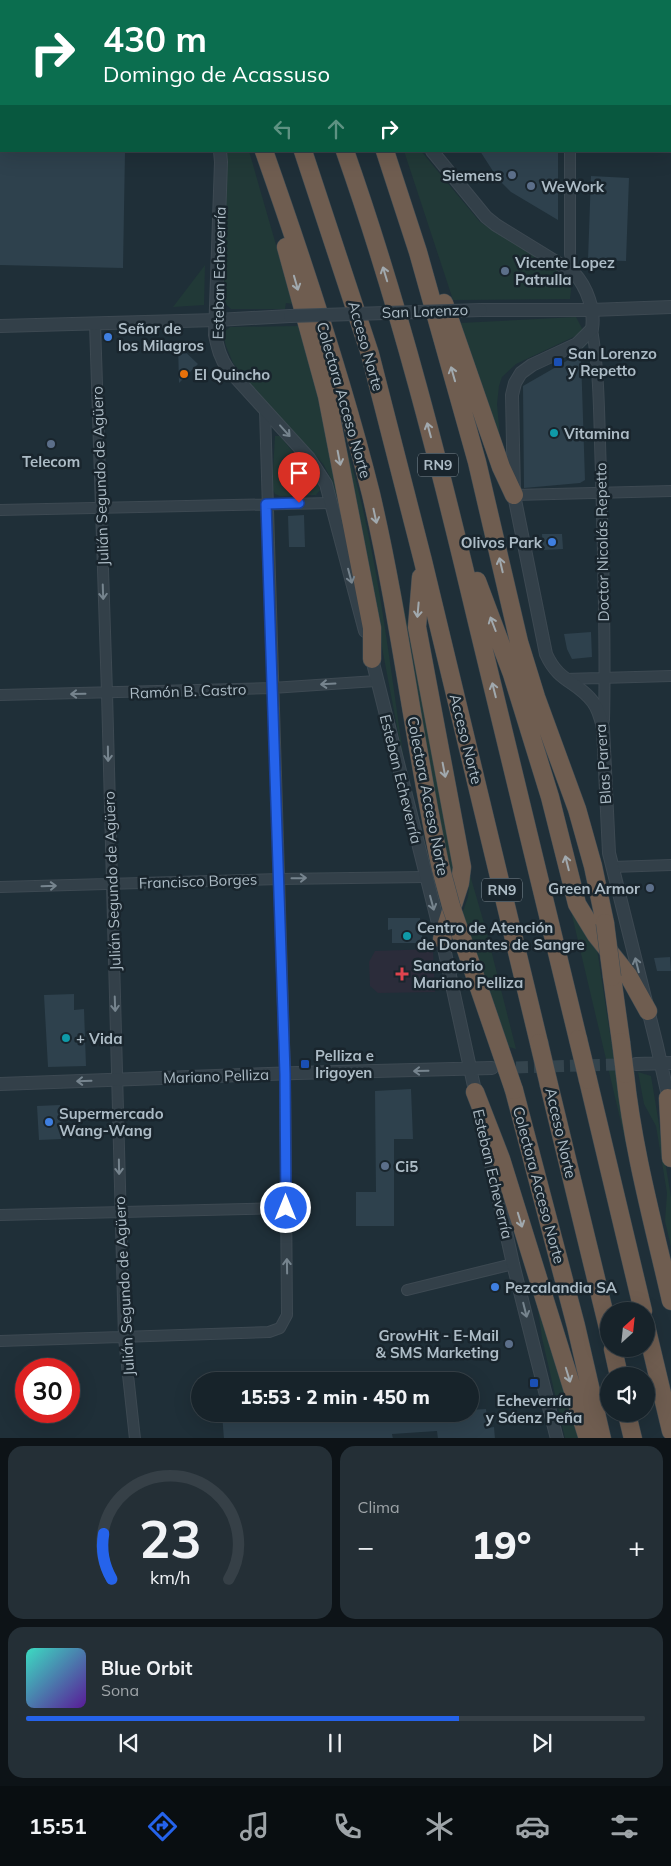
<!DOCTYPE html>
<html lang="es">
<meta charset="utf-8">
<style>
:root{--surface:#17232a;--page:#242f36;--text:#f1f3f6;--muted:#9ea4a8;--line:#364047;--accent:#2563eb}
body{margin:0;font-family:Mulish,sans-serif;background:var(--page);color:var(--text);height:100vh;display:flex;flex-direction:column;font-size:19px;white-space:nowrap}
*{box-sizing:border-box;margin:0}
p{font-size:16px;color:var(--muted)}
.icon{flex:none;width:28px;height:28px;fill:none;stroke:currentColor;stroke-width:2;stroke-linecap:round;stroke-linejoin:round}
.map{position:relative;height:1438px;overflow:hidden}
.sheet{display:flex;flex-direction:column;gap:8px;padding:8px;background:#0d1317;flex:1}
.sheet>*{flex:none}
.hud{position:absolute;left:0px;top:0px;width:671px;height:152px;box-shadow:0 5px 20px #0002,0 0 0 1px var(--line);background:#0b6e4f;color:#fff;overflow:hidden}
.needle{width:32px;rotate:27deg}
.controls{position:absolute;left:600px;top:1302px;display:grid;gap:10px}
.controls a{display:grid;place-items:center;width:55px;height:55px;border-radius:50%;background:var(--surface);box-shadow:0 5px 20px #0002,0 0 0 1px var(--line);font-size:25px}
.speed{position:absolute;left:15px;top:1358px;display:flex;gap:10px;font-size:25px;font-weight:700;text-align:center}
.speed>*{display:grid;place-content:center;width:65px;height:65px;border-radius:50%;background:var(--surface);box-shadow:0 5px 20px #0002,0 0 0 1px var(--line);line-height:1}
.speed .limit{border:8px solid #d22;background:#fff;color:#111}
.pin{position:absolute;display:grid;place-items:center;width:42px;height:42px;color:#fff;margin:-51px -21px;border-radius:50% 50% 50% 0;rotate:-45deg;box-shadow:0 0 5px #0007}
.pin .icon{rotate:45deg}
.me{position:absolute;width:55px;margin:-28px;rotate:0deg;stroke-linejoin:round;filter:drop-shadow(0 0 4px #0008)}
.turn{display:flex;align-items:center;gap:18px;height:105px;padding:0 20px;font-size:22px}
.turn .icon{width:65px;height:65px;stroke-width:2.5}
.turn b{display:block;font-size:35px;line-height:42px}
.lanes{display:flex;align-items:center;height:48px;padding:0 20px;background:#0003;justify-content:center;gap:25px;direction:ltr}
.lanes .off{opacity:.35}
.big{font-size:38px;font-weight:800;line-height:1.1}
.sheet .card{flex:1;display:flex;flex-direction:column;justify-content:center;gap:8px;min-width:0;padding:0 18px;border-radius:15px;background:var(--page)}
.sheet .dial{align-items:center;gap:0}
.dial svg{height:130px;overflow:visible;fill:none;stroke:var(--line);stroke-width:7;stroke-linecap:round;text-anchor:middle}
.dial text{fill:var(--text);stroke:none}
.song{display:flex;align-items:center;gap:15px}
.cover{width:60px;height:60px;border-radius:8px;background:linear-gradient(135deg,hsl(170 70% 55%),hsl(270 70% 35%))}
.played{height:5px;border-radius:2px;background:linear-gradient(90deg,var(--accent) 70%,var(--line) 70%)}
.keys{display:flex;justify-content:space-around;direction:ltr}
.heat{display:flex;justify-content:space-between;align-items:center;font-size:28px;direction:ltr}
.sheet .tiles{flex:1;display:grid;gap:8px;grid-template-columns:1fr 1fr}
.card:last-child{grid-column:span 2}
.trip{position:absolute;left:191px;top:1372px;width:288px;height:50px;border-radius:25px;background:var(--surface);box-shadow:0 5px 20px #0002,0 0 0 1px var(--line);font-weight:800;line-height:50px;text-align:center}
.menu{display:flex;height:80px;justify-content:space-around;align-items:center;background:#090e11;color:var(--muted)}
.menu .icon{width:35px;height:35px}
.menu .current{color:var(--accent)}
.menu b{font-size:22px;color:var(--text)}
.map>svg:first-child{display:block}
.medical{fill:#2b2c3a}
.green{fill:#213937}
.building{fill:#2e414d}
.lines{fill:none;stroke-linecap:round;stroke-linejoin:round}
.tertiary-tunnel{stroke:#34444d;stroke-width:12;stroke-dasharray:12 6;stroke-linecap:butt}
.minor-casing{stroke:#3d4952;stroke-width:12}
.tertiary-casing{stroke:#3d4952;stroke-width:14}
.motorway-casing{stroke:#3e4b53;stroke-width:19}
.minor{stroke:#334049;stroke-width:10}
.tertiary{stroke:#334049;stroke-width:12}
.motorway{stroke:#6f5d50;stroke-width:18}
.tertiary-bridge-casing{stroke:#3d4952;stroke-width:14;stroke-linecap:butt}
.motorway-bridge-casing{stroke:#3e4b53;stroke-width:19;stroke-linecap:butt}
.tertiary-bridge{stroke:#334049;stroke-width:12}
.motorway-bridge{stroke:#6f5d50;stroke-width:18}
.oneway{stroke:#a1a9ae}
.oneway2{stroke:#76848e}
.route-casing{stroke:#184099;stroke-width:12}
.route{stroke:#2563eb;stroke-width:9}
.service-dot{fill:#5c6f8a;stroke:#19252d;stroke-width:2}
.shop-dot{fill:#3f7fe0;stroke:#19252d;stroke-width:2}
.transit-dot{fill:#1a4fb4;stroke:#19252d;stroke-width:2}
.food-dot{fill:#e8710a;stroke:#19252d;stroke-width:2}
.culture-dot{fill:#0f9aa8;stroke:#19252d;stroke-width:2}
.health-dot{fill:#e0444e;stroke:#19252d;stroke-width:2}
.labels{text-anchor:middle;dominant-baseline:central;stroke-width:5;stroke-linejoin:round;paint-order:stroke}
.shield{fill:#19252d;stroke:#818f98;stroke-width:1}
.shield-label{font-size:14px;font-weight:bold;fill:#adbcc6}
.poi-label{font-size:15px;font-weight:bold;fill:#adbcc6;stroke:#19252d;text-anchor:start}
.street-label{font-size:15px;fill:#adbcc6;stroke:#19252d}
</style>
<div class="map">
<svg width="671" height="1439" viewBox="0 0 671 1439">
<rect width="100%" height="100%" fill="#1f2f38"/>
<!-- medical -->
<path class="medical" d="M433,949L435,992L378,993L370,986L369,962L375,951Z"/>
<!-- green -->
<path class="green" d="M224,151H249L293,304L286,303L285,309H231L221,300Z
M404,151H421L480,222L568,276L572,282L570,299L453,300Z
M205,265L204,305L173,307Z
M576,317L584,332L516,364L502,377L499,386L497,404L501,448L460,323Z
M298,326L323,406L347,538L332,480L323,464L264,400L233,363L226,346L223,333L230,327Z
M341,430C378,542 389,664 407,780Z
M275,436H280L318,483L320,490L316,495L280,496L275,494L272,488Z
M388,527L455,864L454,885L444,847Z
M553,835L597,949L625,1132L654,1262Z
M470,875L486,930L516,1049L509,1047L462,914L468,897Z
M638,1072L651,1076L671,1197V1247L665,1221L667,1193L656,1126L644,1104Z
M508,1208L579,1438H565L542,1338L538,1310Z"/>
<!-- building -->
<path class="building" d="M0,151H125L123,268L0,265Z
M480,151H558V220L511,192L498,179Z
M591,176L629,178L626,261L588,260Z
M178,345L198,364L179,383Z
M581,357L585,480L580,483L524,488L523,386L570,359Z
M304,515L305,547H289L288,516Z
M542,534H562L563,549L543,550Z
M591,632L592,657L572,659L567,649L564,634Z
M388,918H420L423,943H392V929L388,930Z
M670,957L671,971H657L654,958Z
M74,994V1010L84,1009L86,1066L48,1067L44,995Z
M411,1089L413,1139H394V1226H356V1192H376L375,1091Z
M60,1105L61,1139L39,1140L37,1106Z
M486,1409L488,1428L494,1427L495,1439H438L437,1431L392,1434L393,1439H224L222,1414H470V1410Z"/>
<g class="lines">
<!-- tertiary-tunnel -->
<path class="tertiary-tunnel" d="M498,1068L631,1064"/>
<defs>
<path id="minor" d="M571,1V0
M670,127H671
M570,151V254L574,273
M95,323L107,693L124,1338L135,1439
M592,329C600,377 599,425 601,473C603,556 606,638 604,720
M514,495L671,491
M0,510L331,503
M565,679L671,676
M0,695L272,688L376,681
M612,867L671,865
M0,887L279,879L425,877
M0,1215L286,1208
M407,1290L513,1264
M0,1341L269,1332L280,1328L287,1315L285,1074L265,410"/>
<path id="tertiary" d="M158,0V1
M378,0L379,1
M220,151L221,162L215,335C218,348 220,358 228,369L309,458L326,484L365,631
M432,151L486,217L496,225L574,273C587,287 595,310 592,329L577,344L532,365L521,373L515,383L512,395L514,495L546,654C559,683 576,680 593,702C599,710 601,719 603,728L609,853L657,1046L670,1105
M481,310H591L671,307
M0,326L217,320L290,316
M370,651L442,939L477,1100
M636,1064L671,1063
M0,1084L297,1073L492,1068
M484,1132L513,1264L557,1439"/>
<path id="motorway" d="M203,0V1
M227,0L228,1
M250,0L251,1
M291,0L292,1
M327,0V1
M347,0V1
M264,151C304,264 342,378 371,494C400,618 414,745 441,869
M303,151L370,354L423,561L539,1043
M345,151C400,307 440,466 478,626C512,764 545,902 578,1039
M385,151L418,252L477,462L519,642L536,697L577,809L593,866L605,923
M286,247L327,396L372,628V659
M444,303L501,467L514,495
M421,577L417,627L462,867L460,883L442,939
M477,581L512,674L550,797L577,904L596,935L628,975L648,1011
M612,977L621,1042
M625,1074C633,1151 654,1226 671,1301
M588,1080L643,1311
M549,1085L609,1332
M514,1090L576,1326L602,1439
M475,1092L501,1159L588,1439
M668,1098L671,1158
M646,1326L671,1431
M613,1349L619,1376
M627,1414L633,1439"/>
</defs>
<!-- minor casing -->
<use href="#minor" class="minor-casing"/>
<!-- tertiary casing -->
<use href="#tertiary" class="tertiary-casing"/>
<!-- motorway casing -->
<use href="#motorway" class="motorway-casing"/>
<!-- minor -->
<use href="#minor" class="minor"/>
<!-- tertiary -->
<use href="#tertiary" class="tertiary"/>
<!-- motorway -->
<use href="#motorway" class="motorway"/>
<defs>
<path id="tertiary-bridge" d="M290,316L481,310"/>
<path id="motorway-bridge" d="M441,869L451,906L514,1090
M605,923L612,977
M578,1039L588,1080
M621,1042L625,1074
M539,1043L549,1085"/>
</defs>
<!-- tertiary-bridge casing -->
<use href="#tertiary-bridge" class="tertiary-bridge-casing"/>
<!-- motorway-bridge casing -->
<use href="#motorway-bridge" class="motorway-bridge-casing"/>
<!-- tertiary-bridge -->
<use href="#tertiary-bridge" class="tertiary-bridge"/>
<!-- motorway-bridge -->
<use href="#motorway-bridge" class="motorway-bridge"/>
</g>
<!-- one-way arrows -->
<defs><path id="oneway-shaft" d="M-6 0H5M1.5-3L5.5 0L1.5 3" fill="none" stroke-width="1.6" stroke-linecap="round" stroke-linejoin="round" transform="scale(1.25)"/></defs>
<g class="oneway">
<use href="#oneway-shaft" transform="translate(385 274) rotate(-107)"/>
<use href="#oneway-shaft" transform="translate(296 283) rotate(74)"/>
<use href="#oneway-shaft" transform="translate(453 374) rotate(-106)"/>
<use href="#oneway-shaft" transform="translate(429 430) rotate(-105)"/>
<use href="#oneway-shaft" transform="translate(339 458) rotate(79)"/>
<use href="#oneway-shaft" transform="translate(375 516) rotate(78)"/>
<use href="#oneway-shaft" transform="translate(501 565) rotate(-103)"/>
<use href="#oneway-shaft" transform="translate(418 610) rotate(95)"/>
<use href="#oneway-shaft" transform="translate(493 624) rotate(-111)"/>
<use href="#oneway-shaft" transform="translate(494 690) rotate(-104)"/>
<use href="#oneway-shaft" transform="translate(444 770) rotate(79)"/>
<use href="#oneway-shaft" transform="translate(567 863) rotate(-104)"/>
<use href="#oneway-shaft" transform="translate(520 1220) rotate(73)"/>
<use href="#oneway-shaft" transform="translate(568 1375) rotate(73)"/>
</g>
<g class="oneway2">
<use href="#oneway-shaft" transform="translate(285 431) rotate(48)"/>
<use href="#oneway-shaft" transform="translate(350 576) rotate(75)"/>
<use href="#oneway-shaft" transform="translate(103 592) rotate(88)"/>
<use href="#oneway-shaft" transform="translate(328 684) rotate(177)"/>
<use href="#oneway-shaft" transform="translate(78 694) rotate(179)"/>
<use href="#oneway-shaft" transform="translate(108 754) rotate(89)"/>
<use href="#oneway-shaft" transform="translate(299 878) rotate(-1)"/>
<use href="#oneway-shaft" transform="translate(49 886) rotate(-2)"/>
<use href="#oneway-shaft" transform="translate(432 903) rotate(75)"/>
<use href="#oneway-shaft" transform="translate(637 965) rotate(-104)"/>
<use href="#oneway-shaft" transform="translate(115 1004) rotate(88)"/>
<use href="#oneway-shaft" transform="translate(421 1071) rotate(179)"/>
<use href="#oneway-shaft" transform="translate(84 1081) rotate(178)"/>
<use href="#oneway-shaft" transform="translate(119 1167) rotate(89)"/>
<use href="#oneway-shaft" transform="translate(287 1266) rotate(-91)"/>
<use href="#oneway-shaft" transform="translate(525 1310) rotate(76)"/>
</g>
<g class="lines">
<defs>
<path id="route" d="M286,1208L285,1074L266,504L299,503"/>
</defs>
<!-- route casing -->
<use href="#route" class="route-casing"/>
<!-- route -->
<use href="#route" class="route"/>
</g>
<!-- markers -->
<g class="service-dot">
<circle cx="512" cy="175" r="5"/>
<circle cx="531" cy="186" r="5"/>
<circle cx="505" cy="271" r="5"/>
<circle cx="51" cy="444" r="5"/>
<circle cx="650" cy="888" r="5"/>
<circle cx="385" cy="1166" r="5"/>
<circle cx="509" cy="1344" r="5"/>
</g>
<g class="shop-dot">
<circle cx="108" cy="337" r="5"/>
<circle cx="552" cy="542" r="5"/>
<circle cx="49" cy="1122" r="5"/>
<circle cx="495" cy="1287" r="5"/>
</g>
<g class="transit-dot">
<rect x="553" y="357" width="10" height="10" rx="2.5"/>
<rect x="300" y="1059" width="10" height="10" rx="2.5"/>
<rect x="529" y="1378" width="10" height="10" rx="2.5"/>
</g>
<circle class="food-dot" cx="184" cy="374" r="5"/>
<g class="culture-dot">
<circle cx="554" cy="433" r="5"/>
<circle cx="407" cy="936" r="5"/>
<circle cx="66" cy="1038" r="5"/>
</g>
<path class="health-dot" d="M399.5 966.5h5v5h5v5h-5v5h-5v-5h-5v-5h5z"/>
<g class="labels">
<!-- shield labels -->
<g class="shield">
<rect x="418" y="453.5" width="40" height="23" rx="4"/>
<rect x="482" y="878.5" width="40" height="23" rx="4"/>
</g>
<g class="shield-label">
<text x="438" y="465">RN9</text>
<text x="502" y="890">RN9</text>
</g>
<!-- poi labels -->
<g class="poi-label">
<text x="502" y="175" text-anchor="end">Siemens</text>
<text x="541" y="186">WeWork</text>
<text x="515" y="262">Vicente Lopez<tspan x="515" dy="17">Patrulla</tspan></text>
<text x="118" y="328">Señor de<tspan x="118" dy="17">los Milagros</tspan></text>
<text x="568" y="353">San Lorenzo<tspan x="568" dy="17">y Repetto</tspan></text>
<text x="194" y="374">El Quincho</text>
<text x="564" y="433">Vitamina</text>
<text x="51" y="461" text-anchor="middle">Telecom</text>
<text x="542" y="542" text-anchor="end">Olivos Park</text>
<text x="640" y="888" text-anchor="end">Green Armor</text>
<text x="417" y="927">Centro de Atención<tspan x="417" dy="17">de Donantes de Sangre</tspan></text>
<text x="413" y="965">Sanatorio<tspan x="413" dy="17">Mariano Pelliza</tspan></text>
<text x="76" y="1038">+ Vida</text>
<text x="315" y="1055">Pelliza e<tspan x="315" dy="17">Irigoyen</tspan></text>
<text x="59" y="1113">Supermercado<tspan x="59" dy="17">Wang-Wang</tspan></text>
<text x="395" y="1166">Ci5</text>
<text x="505" y="1287">Pezcalandia SA</text>
<text x="499" y="1335" text-anchor="end">GrowHit - E-Mail<tspan x="499" dy="17">&amp; SMS Marketing</tspan></text>
<text x="534" y="1400" text-anchor="middle">Echeverría<tspan x="534" dy="17">y Sáenz Peña</tspan></text>
</g>
<!-- street labels -->
<g class="street-label">
<text transform="translate(219 273) rotate(-89)">Esteban Echeverría</text>
<text transform="translate(425 311) rotate(-2)">San Lorenzo</text>
<text transform="translate(366 346) rotate(74)">Acceso Norte</text>
<text transform="translate(344 400) rotate(74)">Colectora Acceso Norte</text>
<text transform="translate(100 476) rotate(-92)">Julián Segundo de Agüero</text>
<text transform="translate(602 542) rotate(-91)">Doctor Nicolás Repetto</text>
<text transform="translate(188 691) rotate(-2)">Ramón B. Castro</text>
<text transform="translate(466 739) rotate(76)">Acceso Norte</text>
<text transform="translate(603 764) rotate(-94)">Blas Parera</text>
<text transform="translate(401 779) rotate(76)">Esteban Echeverría</text>
<text transform="translate(428 796) rotate(79)">Colectora Acceso Norte</text>
<text transform="translate(112 881) rotate(-92)">Julián Segundo de Agüero</text>
<text transform="translate(198 881) rotate(-2)">Francisco Borges</text>
<text transform="translate(216 1076) rotate(-2)">Mariano Pelliza</text>
<text transform="translate(561 1133) rotate(77)">Acceso Norte</text>
<text transform="translate(493 1174) rotate(77)">Esteban Echeverría</text>
<text transform="translate(539 1185) rotate(75)">Colectora Acceso Norte</text>
<text transform="translate(124 1286) rotate(-93)">Julián Segundo de Agüero</text>
</g>
</g>
</svg>
<div class="controls">
<a><svg class="needle" viewBox="-14 -14 28 28"><path d="M0-13l5 13h-10z" fill="#e53935"/><path d="M0 13l5-13h-10z" fill="#9ea4a8"/></svg></a>
<a><svg class="icon" aria-label="sound" viewBox="0 0 24 24"><path d="M4 9h4l5-4v14l-5-4H4zM17 9q2 3 0 6"/></svg></a>
</div>
<div class="speed"><div class="limit">30</div></div>
<div class="pin" style="left:299px;top:503px;background:#d93025"><svg class="icon" aria-label="arrive" viewBox="0 0 24 24"><path d="M6 21V4h12l-3 4 3 4H6"/></svg></div>
<svg class="me" style="left:286px;top:1208px" viewBox="-20 -20 40 40"><circle r="17" fill="#2563eb" stroke="#fff" stroke-width="3"/><path d="M0-11L8 9 0 5-8 9z" fill="#fff"/></svg>
<div class="trip">15:53 · 2 min · 450 m</div>
<div class="hud">
<div class="turn"><svg class="icon" aria-label="right" viewBox="0 0 24 24"><path d="M7 20v-9h11M14 6l5 5-5 5"/></svg><div><b>430 m</b>Domingo de Acassuso</div></div>
<div class="lanes"><svg class="icon off" aria-label="left" viewBox="0 0 24 24"><path d="M17 20v-9H6M10 6l-5 5 5 5"/></svg><svg class="icon off" aria-label="ahead" viewBox="0 0 24 24"><path d="M12 20V5M6 11l6-6 6 6"/></svg><svg class="icon" aria-label="right" viewBox="0 0 24 24"><path d="M7 20v-9h11M14 6l5 5-5 5"/></svg></div>
</div>
</div>
<section class="sheet">
<div class="tiles">
<div class="card dial"><svg viewBox="0 0 100 80">
<path d="M14 69A42 42 0 1 1 86 69"/>
<path d="M14 69A42 42 0 0 1 9 41" stroke="#2563eb"/>
<text x="50" y="56" font-size="32" font-weight="700">23</text>
<text x="50" y="72" font-size="11">km/h</text>
</svg></div>
<div class="card"><p>Clima</p>
<div class="heat"><a>−</a><b class="big">19°</b><a>+</a></div>
</div>
<div class="card">
<div class="song"><i class="cover"></i><div><b>Blue Orbit</b><p>Sona</p></div></div>
<div class="played"></div>
<div class="keys"><svg class="icon" aria-label="previous" viewBox="0 0 24 24"><path d="M18 5L8 12l10 7zM5 5v14"/></svg><svg class="icon" aria-label="pause" viewBox="0 0 24 24"><path d="M8 5v14M16 5v14"/></svg><svg class="icon" aria-label="next" viewBox="0 0 24 24"><path d="M6 5l10 7-10 7zM19 5v14"/></svg></div>
</div>
</div>
</section>
<nav class="menu">
<b>15:51</b>
<svg class="icon current" aria-label="directions" viewBox="0 0 24 24"><path d="M12 3l9 9-9 9-9-9zM9 14v-3h6M13 9l2 2-2 2"/></svg>
<svg class="icon" aria-label="music" viewBox="0 0 24 24"><path d="M9 18V5l10-2v13"/><circle cx="6" cy="18" r="3"/><circle cx="16" cy="16" r="3"/></svg>
<svg class="icon" aria-label="phone" viewBox="0 0 24 24"><path d="M5 4h4l2 5-3 2q2 4 5 5l2-3 5 2v4C11 20 4 13 5 4z"/></svg>
<svg class="icon" aria-label="climate" viewBox="0 0 24 24"><path d="M12 3v18M4 7l16 10M4 17L20 7"/></svg>
<svg class="icon" aria-label="car" viewBox="0 0 24 24"><path d="M5 17H2v-5l4-1 3-4h7l3 4 3 1v5h-3M9 17h6M6 11h13"/><circle cx="7" cy="17" r="2"/><circle cx="17" cy="17" r="2"/></svg>
<svg class="icon" aria-label="filters" viewBox="0 0 24 24"><path d="M4 7h16M4 17h16"/><circle cx="9" cy="7" r="2"/><circle cx="15" cy="17" r="2"/></svg>
</nav>
